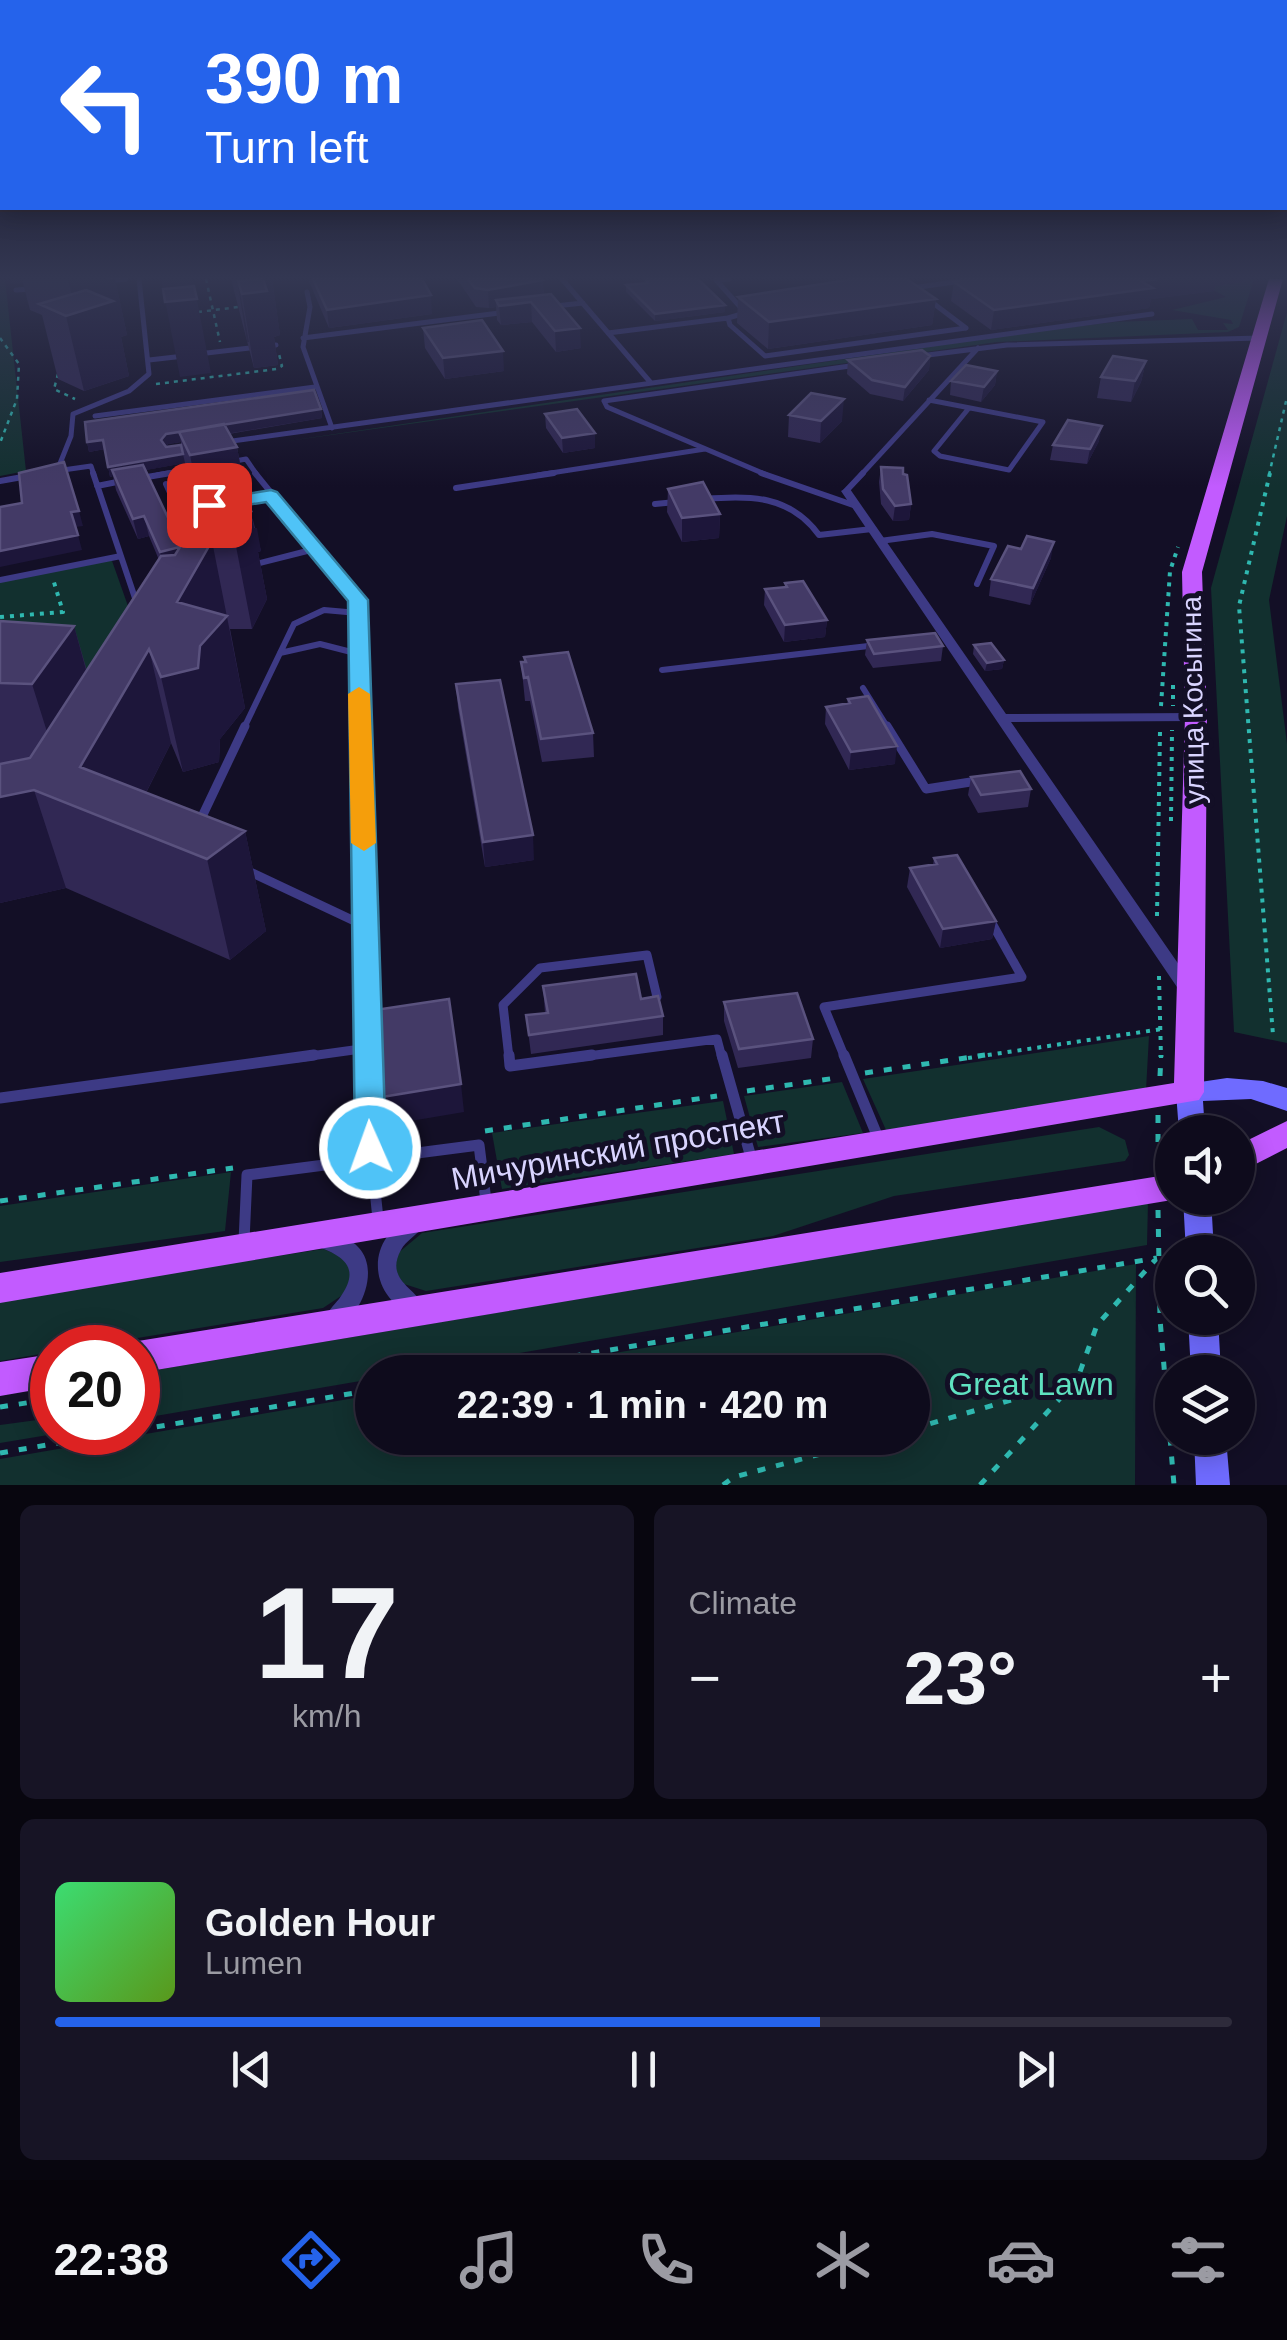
<!DOCTYPE html>
<meta charset="utf-8">
<style>
:root{--surface:#0e0b1c;--page:#171425;--text:#f1f3f6;--muted:#9b9ba3;--line:#2e2b3b;--accent:#2563eb}
body{margin:0;font-family:Arial,sans-serif;background:var(--page);color:var(--text);height:100vh;display:flex;flex-direction:column;font-size:38px;white-space:nowrap}
*{box-sizing:border-box;margin:0}
p{font-size:32px;color:var(--muted)}
.icon{flex:none;width:55px;height:55px;fill:none;stroke:currentColor;stroke-width:2;stroke-linecap:round;stroke-linejoin:round}
.map{position:relative;height:1485px;overflow:hidden}
.sheet{display:flex;flex-direction:column;gap:20px;padding:20px;background:#08060f;flex:1}
.sheet>*{flex:none}
.hud{position:absolute;left:0px;top:0px;width:1288px;height:210px;box-shadow:0 5px 25px #0003,0 0 0 2px var(--line);background:#2563eb;color:#fff;overflow:hidden}
.tools{position:absolute;left:1155px;top:1115px;display:grid;gap:20px}
.tools a{display:grid;place-items:center;width:100px;height:100px;border-radius:50%;background:var(--surface);box-shadow:0 5px 25px #0003,0 0 0 2px var(--line);font-size:50px}
.speed{position:absolute;left:30px;top:1325px;display:flex;gap:20px;font-size:50px;font-weight:700;text-align:center}
.speed>*{display:grid;place-content:center;width:130px;height:130px;border-radius:50%;background:var(--surface);box-shadow:0 5px 25px #0003,0 0 0 2px var(--line);line-height:1}
.speed .limit{border:15px solid #d22;background:#fff;color:#111}
.pin{position:absolute;display:grid;place-items:center;width:85px;height:85px;color:#fff;margin:-42px;border-radius:20px;box-shadow:0 5px 15px #0006}
.me{position:absolute;width:110px;margin:-55px;rotate:358deg;stroke-linejoin:round;filter:drop-shadow(0 0 8px #0008)}
.turn{display:flex;align-items:center;gap:35px;height:210px;padding:0 40px;font-size:45px}
.turn .icon{width:130px;height:130px;stroke-width:2.5}
.turn b{display:block;font-size:70px;line-height:85px}
.big{font-size:75px;font-weight:600;line-height:1.1}
.sheet .tile{flex:1;display:flex;flex-direction:column;justify-content:center;gap:15px;min-width:0;padding:0 35px;border-radius:15px;background:var(--page)}
.sheet .dial{align-items:center;gap:0}
.dial b{font-size:130px;line-height:1}
.song{display:flex;align-items:center;gap:30px}
.cover{width:120px;height:120px;border-radius:15px;background:linear-gradient(135deg,hsl(140 70% 55%),hsl(90 70% 35%))}
.played{height:10px;border-radius:5px;background:linear-gradient(90deg,var(--accent) 65%,var(--line) 65%)}
.keys{display:flex;justify-content:space-around;direction:ltr}
.heat{display:flex;justify-content:space-between;align-items:center;font-size:55px;direction:ltr}
.sheet .tiles{flex:1;display:grid;gap:20px;grid-template-columns:1fr 1fr}
.tile:last-child{grid-column:span 2}
.trip{position:absolute;left:355px;top:1355px;width:575px;height:100px;border-radius:50px;background:var(--surface);box-shadow:0 5px 25px #0003,0 0 0 2px var(--line);font-weight:600;line-height:100px;text-align:center}
.dock{display:flex;height:160px;justify-content:space-around;align-items:center;background:#06040b;color:var(--muted)}
.dock .icon{width:70px;height:70px}
.dock .active{color:var(--accent)}
.dock b{font-size:45px;color:var(--text)}
.map>svg:first-child{display:block}
.green{fill:#12302f}
.lines{fill:none;stroke-linecap:round;stroke-linejoin:round}
.path-far2{stroke:#2fb8b0;stroke-width:2.5;stroke-dasharray:4 5;stroke-linecap:butt}
.path-far1{stroke:#2fb8b0;stroke-width:4;stroke-dasharray:4 6;stroke-linecap:butt}
.path{stroke:#2fb8b0;stroke-width:5;stroke-dasharray:8 11;stroke-linecap:butt}
.lane-far3{stroke:#3d3a85;stroke-width:5}
.lane-far2{stroke:#3d3a85;stroke-width:6}
.lane-far1{stroke:#3d3a85;stroke-width:9}
.lane{stroke:#3d3a85;stroke-width:11}
.street{fill:#3d3a85;fill-rule:evenodd}
.secondary{fill:#6f6bff;fill-rule:evenodd}
.primary{fill:#c25bff;fill-rule:evenodd}
.wall{fill:#312854;fill-rule:evenodd}
.shaded-wall{fill:#1d163a}
.building{fill:#433a66;stroke:#5a527e;stroke-width:2.5}
.route{fill:#4fc3f7;stroke:#337fa1;stroke-width:2.5}
.slow{fill:#f59e0b}
.labels{text-anchor:middle;dominant-baseline:central;stroke-width:10;stroke-linejoin:round;paint-order:stroke}
.street-label{font-size:28px;fill:#d9d4ff;stroke:#130f26}
.near-street-label{font-size:32px;fill:#d9d4ff;stroke:#130f26}
.near-park-label{font-size:32px;fill:#5fe0c0;stroke:#130f26}
</style>
<div class="map">
<svg width="1287" height="1485" viewBox="0 0 1287 1485">
<rect width="100%" height="100%" fill="#130f26"/>
<!-- green -->
<path class="green" d="M0,279H5L26,471L0,476Z
M1244,279H1254L1239,327L1228,332L997,342L281,442L1015,334L1115,322L1192,319L1198,330H1228L1223,323L1233,324L1231,320L1172,310L1226,297L1208,287Z
M1287,312V516L1269,600L1287,744V1043L1234,1032L1211,588Z
M111,558L128,606L75,692L0,637V579Z
M1149,1036L1146,1090L886,1130L863,1079Z
M842,1082L863,1133L758,1147L744,1096Z
M723,1101L734,1154L502,1189L492,1133Z
M1099,1127L1125,1140L1129,1155L1125,1161L894,1196L773,1236L426,1291L404,1284L395,1271L397,1254L422,1233Z
M231,1172L225,1231L0,1262V1206Z
M1148,1203L1147,1245L409,1372H372V1379L138,1419V1373Z
M323,1249L344,1257L352,1275L344,1294L323,1308L82,1347L52,1348V1352L0,1361V1299Z
M1136,1264L1135,1485H0V1459L372,1395V1438H912V1372H504Z
M52,1418V1432L60,1433L0,1443V1425Z"/>
<g class="lines">
<!-- path-far2 -->
<path class="path-far2" d="M206,279L220,342
M198,312L238,307
M0,338L19,364L17,399L0,443
M58,374L54,389L75,399
M156,384L277,369L282,366L279,354
M1269,475L1287,397"/>
<!-- path-far1 -->
<path class="path-far1" d="M1270,473L1239,606L1273,1035
M0,617L63,612L53,579
M1173,685V706
M1161,706L1170,571L1178,547
M1171,821L1172,730
M1157,916L1160,731
M1159,976L1161,1058
M968,1058L1162,1029"/>
<!-- path -->
<path class="path" d="M865,1073L985,1055
M1160,1076L1161,1055
M747,1091L836,1078
M1158,1115V1166
M485,1131L717,1096
M0,1201L233,1168
M1158,1210L1160,1319L1174,1485
M1177,1318L1178,1333
M479,1372L1157,1258
M0,1407L52,1399
M912,1429L1076,1381
M138,1430L372,1390
M0,1453L124,1432
M723,1485L734,1477L881,1438
M980,1485L1077,1380L1097,1325L1156,1259"/>
<!-- lane-far3 -->
<path class="lane-far3" d="M562,279L651,383
M729,279L716,280L743,310
M106,281L126,279
M912,288L975,279
M16,290L32,289
M307,292L310,307L303,347L332,428
M929,300L966,328
M555,306L583,303
M745,313L728,318L730,325L765,356L966,328
M608,333L728,318
M303,338L507,312
M198,354L276,345
M920,356L1007,345L1259,338
M149,360L184,356
M929,400L1043,422L1009,470L940,456L934,451L969,408
M95,416L315,387
M225,442L1152,314
M230,462L246,459L257,475
M56,471L91,466L94,475
M57,471L71,436L73,414L129,391L149,374L139,279
M157,475L196,468
M538,475L705,449
M767,475L607,407L604,401L857,365
M861,475L978,348"/>
<!-- lane-far2 -->
<path class="lane-far2" d="M93,473L137,604
M255,473L358,600L361,728
M761,473L856,506
M141,478L171,473
M0,481L28,476
M166,484L178,510L212,505
M97,486L122,481
M456,488L554,473
M846,491L863,473
M705,499C749,495 790,495 819,535L872,529
M236,501L271,496
M655,504L676,502
M880,541L932,534L994,546L977,584
M252,565L315,549
M0,580L121,556
M280,653L320,644L359,654
M662,670L877,645
M863,688L888,728
M244,728L294,624L324,610L358,613"/>
<!-- lane-far1 -->
<path class="lane-far1" d="M361,726L368,1058
M887,726L926,789L977,781
M199,823L245,726
M246,870L365,926
M296,1058L368,1048
M509,1058L503,1005L540,968L647,955L657,997
M573,1058L717,1039L722,1058
M845,1058L824,1007L1022,977L989,918"/>
<!-- lane -->
<path class="lane" d="M368,1055L370,1142L378,1219
M509,1055L510,1066L592,1055
M722,1055L752,1161
M844,1055L879,1140
M0,1098L314,1055
M244,1241L247,1175L479,1145L486,1201"/>
<!-- street -->
<path class="street" d="M846,488L850,489L1006,714L1196,713L1203,717L1196,721L1011,722L1193,985L1195,989L1193,993L1187,995L1181,993L841,491Z
M413,1217L420,1220L423,1226C417,1236 406,1240 401,1250C385,1279 414,1287 424,1306L421,1313L414,1315C367,1297 365,1236 413,1217Z
M323,1231C336,1235 350,1237 359,1248C380,1271 361,1318 334,1329L327,1326L324,1319C328,1311 333,1306 339,1299C362,1268 344,1256 316,1246L313,1240L316,1234Z"/>
<!-- secondary -->
<path class="secondary" d="M1227,1078L1263,1081L1287,1088V1111L1251,1099L1203,1101L1205,1132H1179L1176,1092L1180,1085Z
M1183,1198H1211L1214,1252H1186Z
M1188,1318H1218L1221,1372H1191Z
M1194,1438H1226L1230,1485H1196Z"/>
<!-- primary -->
<path class="primary" d="M1269,279H1283L1202,572L1207,717L1204,1092L1199,1100L0,1303V1273L1174,1083L1185,717L1182,572Z
M1287,1121V1148L1238,1173V1145Z
M1172,1174V1198H1180L1172,1200L138,1373V1348H125L138,1341Z
M52,1354V1387L0,1396V1362Z"/>
</g>
<!-- wall -->
<path class="wall" d="M10,279H115L127,335L121,337L129,376L84,391L58,379L42,315L30,310L23,283L11,284Z
M231,279H272L280,335L274,337L278,365L254,368Z
M308,279H422L432,314L329,328Z
M457,279H542L544,295L581,348L556,352L532,322L501,325L497,320L496,307L489,308L476,307Z
M644,279H698L725,312L655,321L626,292V285L645,283Z
M962,279H1244L1242,282L1216,286L1214,291L1151,299L1149,308L991,330L951,301L954,282Z
M738,297L936,299L932,325L768,349L737,323Z
M423,328L504,371L445,379L425,348Z
M930,356L929,370L903,401L870,394L847,374L848,360Z
M1146,361L1141,382L1131,402L1097,398L1101,377Z
M997,371L995,385L981,402L950,395L951,381Z
M321,409L322,418L229,434L237,447L245,491L238,493L253,520L261,551L258,552L267,599L252,629H230L245,708L220,739L219,762L183,772L171,743L146,793L245,831L266,931L230,960L66,888L0,903V621L74,626L87,671L159,560L149,536L138,539L116,490L113,476L110,477L105,449L89,452L87,442ZM181,442V445L166,447L168,444ZM185,463L188,476L199,500H201L203,512L181,545L145,470Z
M545,414L595,448L563,453L546,428Z
M789,415L842,421L820,443L788,437Z
M1099,441L1087,464L1050,460L1053,445Z
M881,467L911,504L909,520L893,521L881,504L879,482Z
M668,489L720,514L719,538L682,542L667,512Z
M1021,549L1051,558L1030,605L989,596L991,579Z
M785,583L827,620L825,637L784,642L764,605L765,589L785,587Z
M867,640L943,646L941,661L873,668L865,655Z
M974,645L1004,660L1002,669L985,671L973,654Z
M521,662L593,733L594,757L542,762L530,701H525Z
M456,684L534,860L485,867L458,708Z
M848,699L895,764L849,770L825,724L826,707L847,704Z
M971,777L1031,789L1028,807L978,813L968,795Z
M934,858L996,921L992,939L940,948L907,887L910,868L933,865Z
M543,986L641,999L663,1016V1035L531,1054L526,1015L545,1013Z
M724,1002L813,1039L811,1058L738,1068L724,1021Z"/>
<!-- shaded-wall -->
<path class="shaded-wall" d="M10,279H22L23,283L11,284Z
M68,279H115L127,335L121,337L129,376L84,391L66,316L76,312Z
M161,279H193L211,373L180,377Z
M237,279H272L280,335L274,337L278,365L254,368L242,294L238,281L249,342H247Z
M1158,279H1244L1242,282L1216,286L1214,291L1151,299L1149,308L991,330L994,310Z
M543,280L544,299L531,302L532,322L501,325L499,306L496,300V307L489,308L488,290Z
M431,295L432,314L329,328L327,310Z
M936,299L932,325L768,349L769,322Z
M725,305V312L655,321V314Z
M580,328L581,348L556,352L555,331Z
M503,351L504,371L445,379L443,358Z
M930,356L929,370L903,401L905,387Z
M1146,361L1141,382L1131,402L1135,381Z
M997,371L995,385L981,402L984,387Z
M844,399L842,421L820,443L821,421Z
M321,409L322,418L183,441L179,432Z
M1102,426L1099,441L1087,464L1090,449Z
M179,432L181,442L168,444L163,450L161,440L166,434Z
M595,433V448L563,453L562,438Z
M103,440L105,449L89,452L87,442Z
M237,447L245,491L231,495L199,490L201,500H199L190,455Z
M183,454L185,463L114,476L112,470L113,476L110,477L108,467Z
M911,504L909,520L893,521L895,506Z
M79,511L83,526L75,527L71,512Z
M251,512L254,528H257L261,551L258,552L267,599L252,629L235,541Z
M720,514L719,538L682,542V518Z
M144,516L149,536L138,539L133,519Z
M78,535L82,550L0,567V551Z
M212,541L245,708L220,739L219,762L183,772L161,677L177,602Z
M1054,542L1051,558L1030,605L1033,588Z
M182,547L165,572L160,552Z
M827,620L825,637L784,642L785,625Z
M74,626L97,710L59,770L32,684Z
M149,649L171,743L128,828L80,767Z
M1004,660L1002,669L985,671L987,663Z
M897,746L895,764L849,770L851,752Z
M34,790L66,888L0,903V797Z
M245,831L266,931L230,960L207,859Z
M533,835L534,860L485,867L483,842Z
M996,921L992,939L940,948L943,929Z
M461,1084L464,1112L387,1125L382,1097Z"/>
<!-- building -->
<path class="building" d="M263,279L267,291L242,294L238,281Z
M313,279H422L431,295L327,310Z
M468,279H542L543,280L488,290L475,288Z
M646,279H698L725,305L655,314L626,285L648,283Z
M854,279H907L936,299L769,322L738,297Z
M963,279H1158L1141,281L1153,288L994,310L954,282Z
M194,286L197,299L165,302L163,289Z
M86,290L113,301L66,316L39,304Z
M551,294L580,328L555,331L531,302L499,306L496,300Z
M482,320L503,351L443,358L423,328Z
M922,350L930,356L905,387L872,380L848,360Z
M1113,356L1146,361L1135,381L1101,377Z
M966,365L997,371L984,387L951,381Z
M314,390L321,409L179,432L166,434L161,440L166,447L181,445L183,454L108,467L103,440L87,442L85,422Z
M811,393L844,399L821,421L789,415Z
M577,409L595,433L562,438L545,414Z
M1068,420L1102,426L1090,449L1053,445Z
M224,424L237,447L190,455L179,432Z
M64,462L79,511L71,512L78,535L0,551V507L22,503L19,473Z
M143,465L181,545L180,547L160,552L144,516L133,519L112,470Z
M881,467L903,468V474L907,475L911,504L895,506L883,489Z
M703,482L720,514L682,518L668,489Z
M233,485L248,512H210L199,490Z
M202,512H251L235,541H212L177,602L227,616L200,646L198,668L161,677L149,649L80,767L245,831L207,859L34,790L0,797V764L30,758L161,556L175,555Z
M1027,536L1054,542L1033,588L991,579L1008,546L1021,549Z
M803,581L827,620L785,625L765,589L787,587L785,583Z
M0,621L74,626L32,684L0,683Z
M935,633L943,646L874,654L867,640Z
M991,643L1004,660L987,663L974,645Z
M568,652L593,733L541,739L528,677L524,678L521,662H526L524,657Z
M500,680L533,835L483,842L456,684Z
M868,696L897,746L851,752L826,707L850,703L848,699Z
M1020,771L1031,789L981,795L971,777Z
M957,855L996,921L943,929L910,868L937,864L934,858Z
M636,974L641,999L658,996L663,1016L529,1035L526,1015L548,1013L543,986Z
M797,993L813,1039L739,1049L724,1002Z
M449,999L461,1084L382,1097L375,1010Z"/>
<!-- sky -->
<linearGradient id="sky" x2="0" y2="1"><stop stop-color="#0a0815"/><stop offset="0.57" stop-color="#333752"/><stop offset="1" stop-color="#333752" stop-opacity="0"/></linearGradient>
<rect width="1287" height="487" fill="url(#sky)"/>
<!-- route -->
<path class="route" d="M271,490L277,492L368,600L386,1148L381,1157L370,1160L360,1157L355,1148L348,601L266,502L209,511L200,505L209,500Z"/>
<!-- slow -->
<path class="slow" d="M359,687L370,694L376,843L364,851L351,843L348,694Z"/>
<g class="labels">
<!-- street labels -->
<g class="street-label">
<text transform="translate(1193 700) rotate(-91)">улица Косыгина</text>
</g>
<!-- near-street labels -->
<g class="near-street-label">
<text transform="translate(618 1150) rotate(-10)">Мичуринский проспект</text>
</g>
<!-- near-park labels -->
<g class="near-park-label">
<text x="1031" y="1384">Great Lawn</text>
</g>
</g>
</svg>
<div class="tools">
<a><svg class="icon" aria-label="sound" viewBox="0 0 24 24"><path d="M4 9h4l5-4v14l-5-4H4zM17 9q2 3 0 6"/></svg></a>
<a><svg class="icon" aria-label="search" viewBox="0 0 24 24"><circle cx="10" cy="10" r="6"/><path d="M15 15l6 6"/></svg></a>
<a><svg class="icon" aria-label="layers" viewBox="0 0 24 24"><path d="M12 4l9 5-9 5-9-5zM3 14l9 5 9-5"/></svg></a>
</div>
<div class="speed"><div class="limit">20</div></div>
<div class="pin" style="left:209px;top:505px;background:#d93025"><svg class="icon" aria-label="arrive" viewBox="0 0 24 24"><path d="M6 21V4h12l-3 4 3 4H6"/></svg></div>
<svg class="me" style="left:370px;top:1148px" viewBox="-20 -20 40 40"><circle r="17" fill="#4fc3f7" stroke="#fff" stroke-width="3"/><path d="M0-11L8 9 0 5-8 9z" fill="#fff"/></svg>
<div class="trip">22:39 · 1 min · 420 m</div>
<div class="hud">
<div class="turn"><svg class="icon" aria-label="left" viewBox="0 0 24 24"><path d="M17 20v-9H6M10 6l-5 5 5 5"/></svg><div><b>390 m</b>Turn left</div></div>
</div>
</div>
<section class="sheet">
<div class="tiles">
<div class="tile dial"><b>17</b><p>km/h</p></div>
<div class="tile"><p>Climate</p>
<div class="heat"><a>−</a><b class="big">23°</b><a>+</a></div>
</div>
<div class="tile">
<div class="song"><i class="cover"></i><div><b>Golden Hour</b><p>Lumen</p></div></div>
<div class="played"></div>
<div class="keys"><svg class="icon" aria-label="previous" viewBox="0 0 24 24"><path d="M18 5L8 12l10 7zM5 5v14"/></svg><svg class="icon" aria-label="pause" viewBox="0 0 24 24"><path d="M8 5v14M16 5v14"/></svg><svg class="icon" aria-label="next" viewBox="0 0 24 24"><path d="M6 5l10 7-10 7zM19 5v14"/></svg></div>
</div>
</div>
</section>
<nav class="dock">
<b>22:38</b>
<svg class="icon active" aria-label="directions" viewBox="0 0 24 24"><path d="M12 3l9 9-9 9-9-9zM9 14v-3h6M13 9l2 2-2 2"/></svg>
<svg class="icon" aria-label="music" viewBox="0 0 24 24"><path d="M9 18V5l10-2v13"/><circle cx="6" cy="18" r="3"/><circle cx="16" cy="16" r="3"/></svg>
<svg class="icon" aria-label="phone" viewBox="0 0 24 24"><path d="M5 4h4l2 5-3 2q2 4 5 5l2-3 5 2v4C11 20 4 13 5 4z"/></svg>
<svg class="icon" aria-label="climate" viewBox="0 0 24 24"><path d="M12 3v18M4 7l16 10M4 17L20 7"/></svg>
<svg class="icon" aria-label="car" viewBox="0 0 24 24"><path d="M5 17H2v-5l4-1 3-4h7l3 4 3 1v5h-3M9 17h6M6 11h13"/><circle cx="7" cy="17" r="2"/><circle cx="17" cy="17" r="2"/></svg>
<svg class="icon" aria-label="filters" viewBox="0 0 24 24"><path d="M4 7h16M4 17h16"/><circle cx="9" cy="7" r="2"/><circle cx="15" cy="17" r="2"/></svg>
</nav>
